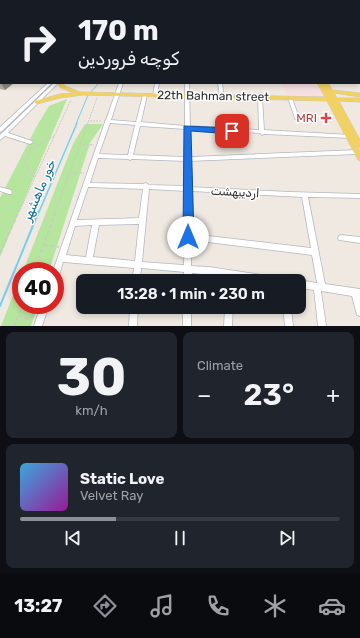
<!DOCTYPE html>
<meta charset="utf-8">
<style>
:root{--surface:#171b24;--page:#20242c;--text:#f1f3f6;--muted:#9ea1a6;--line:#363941;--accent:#8c9099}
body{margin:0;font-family:Rubik,Vazirmatn,sans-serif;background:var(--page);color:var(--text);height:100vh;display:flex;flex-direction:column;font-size:15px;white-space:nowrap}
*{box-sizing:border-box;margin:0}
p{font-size:13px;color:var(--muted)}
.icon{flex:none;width:22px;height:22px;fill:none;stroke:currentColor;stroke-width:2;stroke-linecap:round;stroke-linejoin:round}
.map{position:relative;height:326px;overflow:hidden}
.sheet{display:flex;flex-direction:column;gap:6px;padding:6px;background:#0d0f14;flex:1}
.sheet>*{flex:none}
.top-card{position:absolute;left:0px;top:0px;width:360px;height:84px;box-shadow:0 2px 6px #0003;background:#171b24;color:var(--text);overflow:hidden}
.speed{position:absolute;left:12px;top:262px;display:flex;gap:8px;font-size:20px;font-weight:700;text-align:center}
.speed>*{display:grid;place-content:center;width:52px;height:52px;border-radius:50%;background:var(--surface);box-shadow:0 2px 6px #0003;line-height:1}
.speed .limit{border:6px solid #d22;background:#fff;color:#111}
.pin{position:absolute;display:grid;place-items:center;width:34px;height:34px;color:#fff;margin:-17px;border-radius:8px;box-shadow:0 2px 6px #0006}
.me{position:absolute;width:44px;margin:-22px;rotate:0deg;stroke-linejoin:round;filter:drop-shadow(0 0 3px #0008)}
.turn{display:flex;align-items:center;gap:14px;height:84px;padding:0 12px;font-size:18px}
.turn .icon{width:52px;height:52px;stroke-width:2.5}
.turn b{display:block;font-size:28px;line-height:34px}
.big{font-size:30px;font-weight:600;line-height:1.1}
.sheet .card{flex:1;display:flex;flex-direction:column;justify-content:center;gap:6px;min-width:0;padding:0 14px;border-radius:8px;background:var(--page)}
.sheet .dial{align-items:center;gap:0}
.dial b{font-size:52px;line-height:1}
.song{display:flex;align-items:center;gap:12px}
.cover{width:48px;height:48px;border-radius:6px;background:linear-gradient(135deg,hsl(200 70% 55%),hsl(300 70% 35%))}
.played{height:4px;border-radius:2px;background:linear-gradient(90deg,var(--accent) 30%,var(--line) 30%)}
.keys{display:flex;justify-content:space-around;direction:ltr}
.heat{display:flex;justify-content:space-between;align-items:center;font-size:22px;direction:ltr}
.sheet .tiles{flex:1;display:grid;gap:6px;grid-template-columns:1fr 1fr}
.card:last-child{grid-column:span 2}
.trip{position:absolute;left:76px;top:274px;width:230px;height:40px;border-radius:8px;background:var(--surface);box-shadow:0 2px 6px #0003;font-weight:600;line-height:40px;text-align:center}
.dock{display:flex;height:64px;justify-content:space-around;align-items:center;background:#090b0e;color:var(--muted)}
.dock .icon{width:28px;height:28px}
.dock .current{color:var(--accent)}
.dock b{font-size:18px;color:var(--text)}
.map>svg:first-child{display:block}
.medical{fill:#f5dfe0}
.green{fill:#b6e59e}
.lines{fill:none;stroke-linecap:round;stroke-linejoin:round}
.stream-far2{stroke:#75cff0;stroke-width:1}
.stream-far1{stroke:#75cff0;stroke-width:1.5}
.stream{stroke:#75cff0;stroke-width:2}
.minor-casing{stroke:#b4b7c1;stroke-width:1.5}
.major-casing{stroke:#c9c9c9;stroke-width:1}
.path-far1{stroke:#c9c9c9;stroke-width:1;stroke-dasharray:2 1;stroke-linecap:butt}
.path{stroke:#c9c9c9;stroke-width:1.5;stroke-dasharray:4 2.5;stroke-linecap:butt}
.minor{fill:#fff;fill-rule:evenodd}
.major{fill:#f2d163;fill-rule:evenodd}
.wall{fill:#afaba4}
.shaded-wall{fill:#8e8b86}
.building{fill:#cbc7bf;stroke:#8e8b86}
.route{fill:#1a73e8;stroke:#114b97}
.health-dot{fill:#e0444e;stroke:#fff;stroke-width:1.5}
.labels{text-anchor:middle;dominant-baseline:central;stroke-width:3;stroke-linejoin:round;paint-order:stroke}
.street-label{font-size:12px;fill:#2e2e2e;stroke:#fff}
.health-label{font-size:12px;fill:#be3a42;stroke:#fff;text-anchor:end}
.water-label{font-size:13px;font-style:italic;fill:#0d6fa3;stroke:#fff}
</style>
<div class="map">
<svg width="360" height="326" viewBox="0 0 360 326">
<rect width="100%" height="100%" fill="#efe9e1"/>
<!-- medical -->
<path class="medical" d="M281,83H317L322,93L320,96L288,95Z"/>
<!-- green -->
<path class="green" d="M67,99L0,257V198L38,124L49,106Z
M85,124H103L90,143L49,271H23L73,144Z
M21,275V305H38L31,326H1Z"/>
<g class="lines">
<!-- stream-far2 -->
<path class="stream-far2" d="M76,124L88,95L99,83"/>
<!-- stream-far1 -->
<path class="stream-far1" d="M39,212L77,123"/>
<!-- stream -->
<path class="stream" d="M0,306L39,211"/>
<defs>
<path id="minor" d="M121,0H123V1H121Z
M184,0H187V1H184Z
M231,0H233V1H231Z
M333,0H335V1H333Z
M349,0H360V2L359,1H351Z
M0,9H1V11H0Z
M0,19H1V21H0Z
M0,44H1V47H0Z
M0,62H1V65H0Z
M48,83H52L2,131L0,132V127Z
M54,83H58L8,133L32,141L33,142L32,143L30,144L5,136L0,140V135Z
M119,83H123L111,120L136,122L143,95L145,94L147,95L141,122L185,126V83H189L190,126L259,130L258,97L260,96L262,97L264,130L351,135L352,136L349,138L264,134L262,135L260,133L190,130V157L357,150L360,152L357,154L190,161V187L291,192L360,194V198L308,197L325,284L360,289V316L357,315L352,296L321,291L326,326H318L314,290L299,288V281H297L299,280L317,283L312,255L191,240V266L209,267L276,277L279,278L280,281H252L209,275L192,273V281H184V272L141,268L140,281H132L134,268L63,262L58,279L55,280V271H53L105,122V121L106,120ZM110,123L135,125L128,155L99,154ZM140,126L185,129V157L133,155ZM98,158L128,159L130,160L132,159L185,161V186L149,185L146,183L143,184L90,183ZM88,187L143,189L139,218L77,220ZM149,189L185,191L184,265L142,262ZM191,191L302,197L311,248L191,234ZM139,224L135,261L93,257L99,225ZM92,225L86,257L66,255L75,226Z
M155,83H159L157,95L155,96L153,95Z
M218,83H222L224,97V98H220V97Z
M288,97H290L292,98L299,118V119H295V118L288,98Z
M0,187L11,190L12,192L11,194H9L0,191Z
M341,235L360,237V243L339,240L338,238L339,236Z
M41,305H49L42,326H34Z
M130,307H138L137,326H129Z
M183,307H191V326H183Z
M225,307H233L232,326H224Z
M283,307H291L293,326H285Z"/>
<path id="major" d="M0,11H1V13H0Z
M0,17H1V19H0Z
M359,32H360V35H359Z
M57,83H63L65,86L80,92L325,97L317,83H323L327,90L324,85L325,84H329L332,90L360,93V97L334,93L337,98H360V102L339,101L360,140V148H358L360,152V161L358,160L327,101L83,95L60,98L37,104L35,103V101L60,94L73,93L61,88Z"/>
</defs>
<!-- minor casing -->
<use href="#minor" class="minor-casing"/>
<!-- major casing -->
<use href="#major" class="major-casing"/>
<!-- path-far1 -->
<path class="path-far1" d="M90,121H102
M81,144L94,145
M31,147L25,162L28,170L35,177
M32,149L54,136
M71,173H84
M19,212L71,100
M55,212L97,98"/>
<!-- path -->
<path class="path" d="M44,245L59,247
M0,253L19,211
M34,271L56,211
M18,316L26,319L35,316
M14,326L22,305"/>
<!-- minor -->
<use href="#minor" class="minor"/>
<!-- major -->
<use href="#major" class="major"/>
</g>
<!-- wall -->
<path class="wall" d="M0,70H1V83H14L5,90L0,89Z"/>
<!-- shaded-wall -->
<path class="shaded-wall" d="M1,83H14L5,90Z"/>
<!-- building -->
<path class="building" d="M0,70H1V82H0Z"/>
<!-- route -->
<path class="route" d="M184,126L232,128L236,131L232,134L191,131L194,237L192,240L188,242L184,240L183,237Z"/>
<!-- markers -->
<path class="health-dot" d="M324 112h4v4h4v4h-4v4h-4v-4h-4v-4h4z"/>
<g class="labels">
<!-- street labels -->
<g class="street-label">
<text transform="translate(213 96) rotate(1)">22th Bahman street</text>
<text transform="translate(235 192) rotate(3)">اردیبهشت</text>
</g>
<!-- health labels -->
<g class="health-label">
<text x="317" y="118">MRI</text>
</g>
<!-- water labels -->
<g class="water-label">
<text transform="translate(39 190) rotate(-67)">خور ماهشهر</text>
</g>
</g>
</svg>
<div class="speed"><div class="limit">40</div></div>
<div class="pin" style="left:232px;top:131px;background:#d93025"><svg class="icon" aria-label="arrive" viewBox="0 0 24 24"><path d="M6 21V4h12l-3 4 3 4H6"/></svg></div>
<svg class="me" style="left:188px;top:237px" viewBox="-20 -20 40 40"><circle r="19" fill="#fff"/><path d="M0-13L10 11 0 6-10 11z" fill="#1a73e8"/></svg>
<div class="trip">13:28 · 1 min · 230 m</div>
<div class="top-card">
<div class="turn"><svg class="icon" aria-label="right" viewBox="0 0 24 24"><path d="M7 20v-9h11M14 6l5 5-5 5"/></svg><div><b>170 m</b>کوچه فروردین</div></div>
</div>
</div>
<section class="sheet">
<div class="tiles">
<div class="card dial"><b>30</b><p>km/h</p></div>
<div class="card"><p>Climate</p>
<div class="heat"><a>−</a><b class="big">23°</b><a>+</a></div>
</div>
<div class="card">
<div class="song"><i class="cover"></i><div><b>Static Love</b><p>Velvet Ray</p></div></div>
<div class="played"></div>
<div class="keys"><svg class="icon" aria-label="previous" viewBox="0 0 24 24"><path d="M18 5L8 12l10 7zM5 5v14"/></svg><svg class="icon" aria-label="pause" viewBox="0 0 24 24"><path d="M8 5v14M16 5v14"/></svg><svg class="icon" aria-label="next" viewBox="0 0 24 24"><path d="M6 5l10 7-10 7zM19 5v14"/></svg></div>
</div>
</div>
</section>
<nav class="dock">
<b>13:27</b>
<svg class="icon current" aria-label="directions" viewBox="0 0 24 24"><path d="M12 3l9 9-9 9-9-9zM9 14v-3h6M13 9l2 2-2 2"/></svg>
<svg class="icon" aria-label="music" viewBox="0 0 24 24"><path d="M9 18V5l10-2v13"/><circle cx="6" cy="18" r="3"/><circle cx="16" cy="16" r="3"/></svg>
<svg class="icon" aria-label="phone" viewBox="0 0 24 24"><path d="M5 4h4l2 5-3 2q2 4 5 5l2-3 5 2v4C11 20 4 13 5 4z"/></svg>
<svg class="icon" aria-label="climate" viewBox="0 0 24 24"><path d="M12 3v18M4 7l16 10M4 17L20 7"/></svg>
<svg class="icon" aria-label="car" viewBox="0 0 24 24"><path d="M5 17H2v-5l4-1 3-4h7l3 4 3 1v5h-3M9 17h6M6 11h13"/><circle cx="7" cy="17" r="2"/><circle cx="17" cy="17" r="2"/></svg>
</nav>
